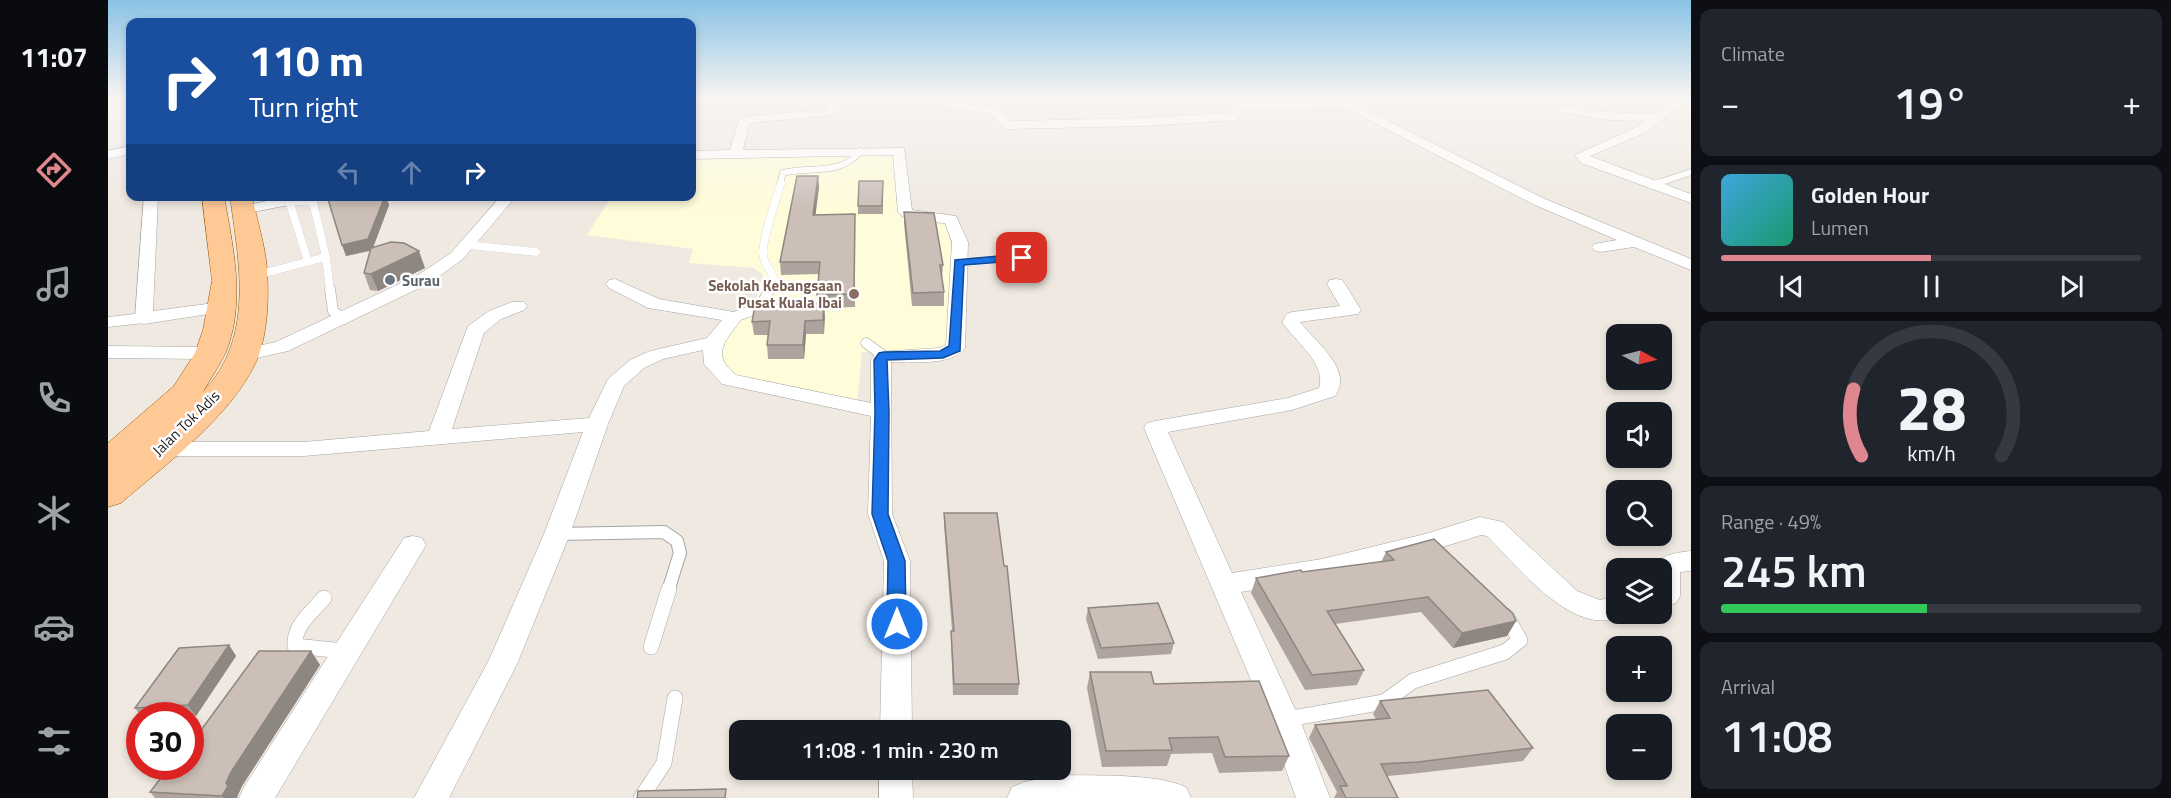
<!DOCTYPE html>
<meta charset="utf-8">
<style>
:root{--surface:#171b24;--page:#20242c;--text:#f1f3f6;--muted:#9ea1a6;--line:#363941;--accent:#df868e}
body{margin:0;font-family:"Titillium Web",sans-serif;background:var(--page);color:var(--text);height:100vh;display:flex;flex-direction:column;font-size:22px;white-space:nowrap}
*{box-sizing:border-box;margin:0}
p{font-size:20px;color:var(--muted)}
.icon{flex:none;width:33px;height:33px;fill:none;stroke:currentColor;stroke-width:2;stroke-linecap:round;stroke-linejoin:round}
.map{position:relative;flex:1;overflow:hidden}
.drawer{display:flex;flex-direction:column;gap:9px;padding:9px;background:#0d0f14;width:480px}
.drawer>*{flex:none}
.banner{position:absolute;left:18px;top:18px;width:570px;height:183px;border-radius:12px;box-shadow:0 3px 9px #0003;background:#1a4fa0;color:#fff;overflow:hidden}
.needle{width:39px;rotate:97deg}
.fabs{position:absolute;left:1498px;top:324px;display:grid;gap:12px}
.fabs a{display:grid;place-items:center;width:66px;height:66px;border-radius:12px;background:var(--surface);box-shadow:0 3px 9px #0003;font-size:30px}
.speed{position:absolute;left:18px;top:702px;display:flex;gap:12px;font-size:30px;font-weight:700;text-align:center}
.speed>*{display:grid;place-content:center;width:78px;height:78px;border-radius:50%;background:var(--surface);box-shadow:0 3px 9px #0003;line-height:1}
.speed .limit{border:9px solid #d22;background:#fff;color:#111}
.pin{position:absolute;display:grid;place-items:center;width:51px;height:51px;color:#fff;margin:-26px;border-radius:12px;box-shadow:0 3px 9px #0006}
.me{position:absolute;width:66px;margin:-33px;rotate:0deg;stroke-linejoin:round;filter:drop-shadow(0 0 4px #0008)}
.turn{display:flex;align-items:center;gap:21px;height:126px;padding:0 24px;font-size:27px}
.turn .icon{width:78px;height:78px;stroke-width:2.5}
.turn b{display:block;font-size:42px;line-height:51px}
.lanes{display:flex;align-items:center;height:57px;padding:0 24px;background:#0003;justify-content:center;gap:30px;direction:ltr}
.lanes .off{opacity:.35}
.big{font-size:45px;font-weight:600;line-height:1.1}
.drawer .card{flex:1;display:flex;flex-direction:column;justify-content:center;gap:9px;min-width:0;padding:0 21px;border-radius:12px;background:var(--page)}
.drawer .dial{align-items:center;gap:0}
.dial svg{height:156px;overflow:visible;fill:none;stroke:var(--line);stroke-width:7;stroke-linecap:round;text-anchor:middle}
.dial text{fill:var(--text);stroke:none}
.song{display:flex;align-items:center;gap:18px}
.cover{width:72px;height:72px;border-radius:9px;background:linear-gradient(135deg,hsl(200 70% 55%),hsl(160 70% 35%))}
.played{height:6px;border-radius:3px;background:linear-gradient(90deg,var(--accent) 50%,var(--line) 50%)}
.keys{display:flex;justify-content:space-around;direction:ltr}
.heat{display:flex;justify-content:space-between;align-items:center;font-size:33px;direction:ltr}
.charge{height:9px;border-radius:4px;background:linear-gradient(90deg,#34c759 49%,var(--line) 0)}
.trip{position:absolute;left:621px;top:720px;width:342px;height:60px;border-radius:12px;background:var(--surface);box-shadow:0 3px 9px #0003;font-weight:600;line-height:60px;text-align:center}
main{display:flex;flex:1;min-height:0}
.dock{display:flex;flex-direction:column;width:108px;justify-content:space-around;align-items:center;background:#090b0e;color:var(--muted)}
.dock .icon{width:42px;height:42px}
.dock .active{color:var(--accent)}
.dock b{font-size:27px;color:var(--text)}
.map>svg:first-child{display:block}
.education{fill:#fffcda}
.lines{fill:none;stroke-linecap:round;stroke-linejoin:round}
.lane-far4-casing{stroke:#a4a4a4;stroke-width:7}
.lane-far3-casing{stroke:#a4a4a4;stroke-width:8}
.lane-far2-casing{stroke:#a4a4a4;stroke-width:11}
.lane-far1-casing{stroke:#a4a4a4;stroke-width:14}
.lane-casing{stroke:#a4a4a4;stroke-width:16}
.street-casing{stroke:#a4a4a4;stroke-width:1}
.primary-casing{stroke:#955800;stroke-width:1}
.lane-far4{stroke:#fff;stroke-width:6}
.lane-far3{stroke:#fff;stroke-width:8}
.lane-far2{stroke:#fff;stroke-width:10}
.lane-far1{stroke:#fff;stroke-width:12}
.lane{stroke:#fff;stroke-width:15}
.street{fill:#fff;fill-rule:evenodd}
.primary{fill:#ffc996;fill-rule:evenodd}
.wall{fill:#afa49d}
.shaded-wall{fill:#8e8680}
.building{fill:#cbbfb7;stroke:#8e8680;stroke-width:1.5}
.route{fill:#1a73e8;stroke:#114b97;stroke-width:1.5}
.worship-dot{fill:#6b7280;stroke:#fff;stroke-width:2}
.education-dot{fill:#8d6e63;stroke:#fff;stroke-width:2}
.labels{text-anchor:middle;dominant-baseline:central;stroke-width:5;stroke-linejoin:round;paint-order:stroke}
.worship-label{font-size:15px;font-weight:bold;fill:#5b616d;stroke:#fff;text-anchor:start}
.education-label{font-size:15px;font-weight:bold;fill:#785e54;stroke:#fff;text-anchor:end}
.street-label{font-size:15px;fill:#1d1d1d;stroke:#fff}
</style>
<main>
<nav class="dock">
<b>11:07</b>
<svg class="icon active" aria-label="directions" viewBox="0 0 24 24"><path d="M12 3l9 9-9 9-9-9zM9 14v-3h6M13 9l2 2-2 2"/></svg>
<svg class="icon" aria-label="music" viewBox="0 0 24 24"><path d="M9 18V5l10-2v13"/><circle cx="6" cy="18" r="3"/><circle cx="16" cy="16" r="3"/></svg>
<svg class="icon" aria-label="phone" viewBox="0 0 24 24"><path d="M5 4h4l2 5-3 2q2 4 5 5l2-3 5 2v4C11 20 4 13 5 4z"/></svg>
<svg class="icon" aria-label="climate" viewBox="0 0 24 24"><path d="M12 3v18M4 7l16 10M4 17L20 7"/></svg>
<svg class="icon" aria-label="car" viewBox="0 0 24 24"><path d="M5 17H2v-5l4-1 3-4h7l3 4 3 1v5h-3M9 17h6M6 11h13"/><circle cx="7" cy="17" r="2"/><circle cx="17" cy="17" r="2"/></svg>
<svg class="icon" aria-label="filters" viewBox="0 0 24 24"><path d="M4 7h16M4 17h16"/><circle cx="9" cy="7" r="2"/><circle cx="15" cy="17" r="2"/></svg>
</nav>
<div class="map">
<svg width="1583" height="798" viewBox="0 0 1583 798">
<rect width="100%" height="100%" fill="#efe9e1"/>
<!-- education -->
<path class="education" d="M787,151L793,218L836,219L845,253L838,344L827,350L754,352L749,404L622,377L605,362L629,319L645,312L655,275L646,268L581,263L585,249L479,235L503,197L584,196V157Z"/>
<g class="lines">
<defs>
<path id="lane-far4" d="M672,184L675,173C701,166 734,176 752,151
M1547,184L1583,172"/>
<path id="lane-far3" d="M1545,185L1552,183
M360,245L428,252
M200,261L181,201L205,202L218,257L222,291
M851,263L930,257
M146,276L218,257
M661,291C673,270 655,272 655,252C655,235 668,201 673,183"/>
<path id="lane-far2" d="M222,289L225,311L236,319
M626,317L651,308L662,289
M0,322L36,318
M758,343L776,356"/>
<path id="lane-far1" d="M449,534L556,532L569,541L572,553L560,591"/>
<path id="lane" d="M216,598C204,612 185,626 187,646L236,651
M543,647L561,589
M1179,719L1276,702L1305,681L1397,652L1412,640L1398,616
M533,798L556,763L567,698"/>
<path id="street" d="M0,98H14L0,102Z
M668,98H680V100L674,103L670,102Z
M721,98H733L732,110L725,115L641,123L635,150L796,148L804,210L848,216L860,242L857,348C843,367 803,361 783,362L784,514L802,561L804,730H772L776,561L760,514L763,416L614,384L596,364L595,350L555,359L536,368L516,386L500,424L462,534L409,664L341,798H306L381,660L436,534L475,432L196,456H52L44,454L41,449L44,444L52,442H196L321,431L360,326L381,311L404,302H416L419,306L416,310L393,319L376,333L344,429L481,418L500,379L522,360L542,351L599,338L614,320L540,308L501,288L498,284L501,280L507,279L551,299L632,313L635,317C620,339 600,353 628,375L763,403V360L769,352L831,348L838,345L844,242L837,223C822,222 800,224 790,212L785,155L584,159V151L622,150L632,117L717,110L720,108Z
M832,98H843L847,103L888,108L903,121L1037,118L1122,113L1121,106L1127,103L1222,101L1220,98H1234L1437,199L1583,259V270L1526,247L1492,252L1486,250L1484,247L1486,244L1509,240L1427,205L1235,107L1133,109L1134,116L1128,120L1037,126L900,129L896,128L881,113L839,108Z
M1571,98H1583V102L1572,105L1539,132L1482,156L1583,194V203L1473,163L1467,155L1531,126L1538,121L1499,120L1452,112L1446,109L1452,106L1499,112L1546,114L1564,101Z
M22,146V154L0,159V151Z
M36,196H50L45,311L114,302L120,303L123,307L120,311L36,324L30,322L27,318Z
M172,196H186L188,201L186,204L135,214L128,210L130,207L173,198Z
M393,196H408L355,259L322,283L180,351L134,361L127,359L124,355L127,351L168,342L310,275L343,253Z
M1228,279L1234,280L1237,284L1253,310L1250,314L1192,322C1207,342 1246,369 1227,396L1184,410L1060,432L1124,573L1214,559L1317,534L1372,517L1395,522L1469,591L1492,600L1509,596V614H1519C1468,643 1412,568 1379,536L1373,535C1293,561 1216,579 1133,592L1192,720L1222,798H1188L1160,720L1036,428L1039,423L1047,421L1180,398L1211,388C1219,364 1186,340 1174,322L1179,314L1184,312L1232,306L1219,284L1222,280Z
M0,346L102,347L109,349L112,353L109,357L102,359L0,358Z
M305,536L314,538L318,545L167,798H131L136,787L296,538Z
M1583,551V571L1572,572V596L1568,603L1554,607V568H1546C1554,553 1568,553 1583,551Z
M771,770H804L805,798H771Z
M953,775C989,776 1045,773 1078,787L1083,798H899L904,787L916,782Z"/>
<path id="primary" d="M94,196H116C125,248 138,301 118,352C112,365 102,379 95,392C147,337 131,264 122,196H144C149,221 157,244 159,269C161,297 160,333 149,360C123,417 59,463 13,503L0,507V443L66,386L87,353L95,330L104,281Z"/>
</defs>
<!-- lane-far4 casing -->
<use href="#lane-far4" class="lane-far4-casing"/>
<!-- lane-far3 casing -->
<use href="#lane-far3" class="lane-far3-casing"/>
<!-- lane-far2 casing -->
<use href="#lane-far2" class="lane-far2-casing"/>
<!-- lane-far1 casing -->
<use href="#lane-far1" class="lane-far1-casing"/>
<!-- lane casing -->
<use href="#lane" class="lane-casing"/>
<!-- street casing -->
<use href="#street" class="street-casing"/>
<!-- primary casing -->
<use href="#primary" class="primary-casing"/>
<!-- lane-far4 -->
<use href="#lane-far4" class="lane-far4"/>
<!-- lane-far3 -->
<use href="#lane-far3" class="lane-far3"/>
<!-- lane-far2 -->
<use href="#lane-far2" class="lane-far2"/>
<!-- lane-far1 -->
<use href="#lane-far1" class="lane-far1"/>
<!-- lane -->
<use href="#lane" class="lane"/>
<!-- street -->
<use href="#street" class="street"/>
<!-- primary -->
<use href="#primary" class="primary"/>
</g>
<!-- wall -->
<path class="wall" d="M710,176L711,187L707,215L747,214V307L716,308V334H698L696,359H660L659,345L660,335H646L644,322L710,303L709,295L711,274L673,275L672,262Z
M775,181V214H750V206Z
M219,196H278L281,205L265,248L317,268L270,291L262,290L256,273L262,251L238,256Z
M796,212L835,265L834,278L836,292V306H804L796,224Z
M836,513L911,684L910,695H845L843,642V631H844L836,524Z
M1278,552L1408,621L1399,636L1345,648L1313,612L1227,624L1256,670L1249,685L1197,690L1143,593L1148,578L1273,562Z
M980,608L1066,643L1063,654L990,659L978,619Z
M121,645L128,656L88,716H33L27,708Z
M203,651L212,665L134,786L129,797L130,798H47L42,792L88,737Z
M982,672L1046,684L1181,756L1174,771L1111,773L1104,753L1063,754L1059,766L994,767L979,688Z
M1272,701L1425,748L1415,761L1302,774L1279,776L1290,798H1226L1229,792L1201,738L1207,725L1268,719L1265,714Z"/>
<!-- shaded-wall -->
<path class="shaded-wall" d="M710,176L711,187L706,227L705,215Z
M277,196H278L281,205L264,250L238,256L234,245Z
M311,251L317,268L270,291L263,274Z
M716,303L717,317L716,334L715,320Z
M697,321L698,334L696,359L695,345Z
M1408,621L1399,636L1345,648L1354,633Z
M121,645L128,656L88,716L80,705Z
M203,651L212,665L134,786L129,797L118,783L123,772Z
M120,786L130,798H116L114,796Z"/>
<!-- building -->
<path class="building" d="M689,176H710L705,215L747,214L746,294L709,295L712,262H672Z
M751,181H775L774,206H750Z
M219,196H277L260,239L234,245Z
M796,212L826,213L835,265H832L836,292L805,293Z
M283,242L296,243L311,251L263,274L256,273L263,248Z
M716,303L715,320L697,321L695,345H659L662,321L644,322L647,305Z
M836,513H889L896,566H899L911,684H846L843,631H846Z
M1326,539L1405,614L1408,621L1354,633L1320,597L1219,611L1256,670L1204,675L1148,578L1193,570L1194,572L1286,560L1278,552Z
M1050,603L1066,643L993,648L980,608Z
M121,645L80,705L27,708L71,648Z
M151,651H203L123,772L118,783L120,786L114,796L42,792L62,766H82V740L86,736L88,737Z
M982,672H1043L1046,684L1151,681L1181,756L1117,757L1110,737L1061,738L1064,750L998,751Z
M1380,690L1425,748L1310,762L1273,764L1290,798H1238L1232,786H1239L1207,725L1282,718L1272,701Z
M618,789L617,798H529L530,791Z"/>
<!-- sky -->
<linearGradient id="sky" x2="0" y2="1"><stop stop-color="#8ac2e5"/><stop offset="0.47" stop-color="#f8f5f2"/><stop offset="1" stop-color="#f8f5f2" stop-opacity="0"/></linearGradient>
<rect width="1583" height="210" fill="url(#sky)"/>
<!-- route -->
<path class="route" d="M914,254L919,258L918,260L856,265L852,351L835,358L779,360L781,412L780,514L797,561L798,624L795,630L789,632L782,630L779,624L780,561L764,514L767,412L766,360L771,353L776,352L832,351L841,346L847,260Z"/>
<!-- markers -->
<circle class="worship-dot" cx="282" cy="280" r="6"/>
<circle class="education-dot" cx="746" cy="294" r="6"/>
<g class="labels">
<!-- worship labels -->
<g class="worship-label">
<text x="294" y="280">Surau</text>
</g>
<!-- education labels -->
<g class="education-label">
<text x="734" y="285">Sekolah Kebangsaan<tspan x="734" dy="17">Pusat Kuala Ibai</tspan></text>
</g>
<!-- street labels -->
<g class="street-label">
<text transform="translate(78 423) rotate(-44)">Jalan Tok Adis</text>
</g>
</g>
</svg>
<div class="fabs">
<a><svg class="needle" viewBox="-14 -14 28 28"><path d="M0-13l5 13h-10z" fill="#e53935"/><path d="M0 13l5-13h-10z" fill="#9ea1a6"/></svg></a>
<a><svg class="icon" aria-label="sound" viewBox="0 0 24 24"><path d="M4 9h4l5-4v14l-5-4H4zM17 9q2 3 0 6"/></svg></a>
<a><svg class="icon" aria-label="search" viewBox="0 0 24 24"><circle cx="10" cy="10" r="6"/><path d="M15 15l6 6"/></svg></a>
<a><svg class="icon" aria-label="layers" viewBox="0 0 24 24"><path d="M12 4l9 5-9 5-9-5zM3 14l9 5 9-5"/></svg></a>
<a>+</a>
<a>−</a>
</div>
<div class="speed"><div class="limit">30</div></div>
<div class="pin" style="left:914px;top:258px;background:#d93025"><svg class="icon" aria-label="arrive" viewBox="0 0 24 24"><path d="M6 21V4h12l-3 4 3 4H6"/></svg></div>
<svg class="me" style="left:789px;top:624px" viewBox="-20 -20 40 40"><circle r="17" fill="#1a73e8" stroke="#fff" stroke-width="3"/><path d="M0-11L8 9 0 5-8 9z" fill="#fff"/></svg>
<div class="trip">11:08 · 1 min · 230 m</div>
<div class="banner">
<div class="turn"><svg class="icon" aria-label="right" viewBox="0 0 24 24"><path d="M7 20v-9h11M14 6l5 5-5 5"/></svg><div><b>110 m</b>Turn right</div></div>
<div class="lanes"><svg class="icon off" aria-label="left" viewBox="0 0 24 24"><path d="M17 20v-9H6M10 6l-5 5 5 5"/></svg><svg class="icon off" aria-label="ahead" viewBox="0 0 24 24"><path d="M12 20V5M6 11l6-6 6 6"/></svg><svg class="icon" aria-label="right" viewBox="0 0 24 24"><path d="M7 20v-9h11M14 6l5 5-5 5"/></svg></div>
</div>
</div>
<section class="drawer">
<div class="card"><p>Climate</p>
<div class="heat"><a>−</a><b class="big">19°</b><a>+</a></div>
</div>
<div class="card">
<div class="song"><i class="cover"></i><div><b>Golden Hour</b><p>Lumen</p></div></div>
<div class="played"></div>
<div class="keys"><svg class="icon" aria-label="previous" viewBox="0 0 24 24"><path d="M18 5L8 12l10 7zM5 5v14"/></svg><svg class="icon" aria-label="pause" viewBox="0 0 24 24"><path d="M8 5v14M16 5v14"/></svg><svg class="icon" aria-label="next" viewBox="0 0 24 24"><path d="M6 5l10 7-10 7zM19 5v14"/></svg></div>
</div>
<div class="card dial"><svg viewBox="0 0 100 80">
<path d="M14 69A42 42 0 1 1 86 69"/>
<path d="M14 69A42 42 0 0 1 10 35" stroke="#df868e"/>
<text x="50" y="56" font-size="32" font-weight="700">28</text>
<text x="50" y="72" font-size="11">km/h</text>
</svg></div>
<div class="card"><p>Range · 49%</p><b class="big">245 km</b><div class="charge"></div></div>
<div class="card"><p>Arrival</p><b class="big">11:08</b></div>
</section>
</main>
